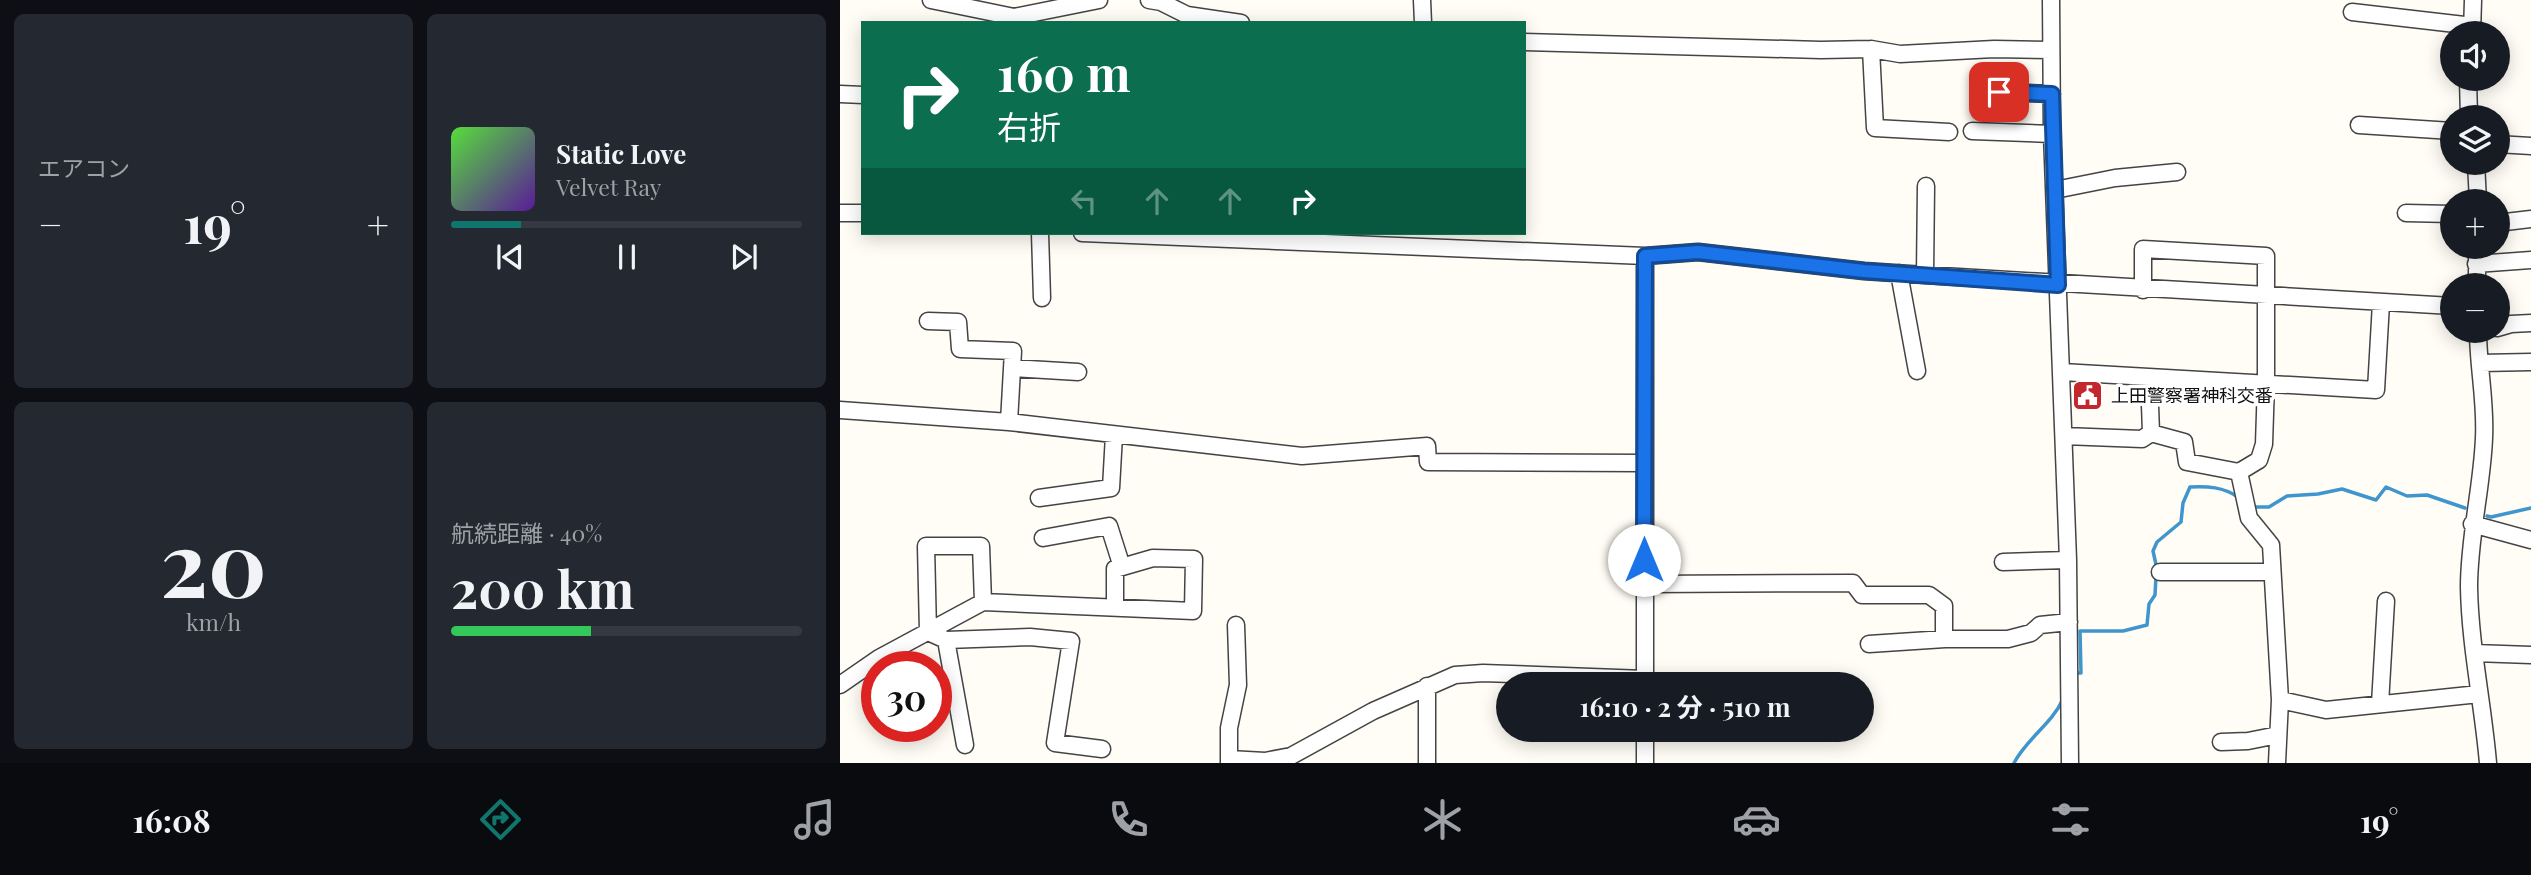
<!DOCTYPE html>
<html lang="ja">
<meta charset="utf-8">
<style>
:root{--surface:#171b24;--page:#242831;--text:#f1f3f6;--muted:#9ea1a6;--line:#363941;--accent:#0f766e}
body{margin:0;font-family:"Playfair Display","Noto Sans JP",serif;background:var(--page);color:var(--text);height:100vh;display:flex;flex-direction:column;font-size:26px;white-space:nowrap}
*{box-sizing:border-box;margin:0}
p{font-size:23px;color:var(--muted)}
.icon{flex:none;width:38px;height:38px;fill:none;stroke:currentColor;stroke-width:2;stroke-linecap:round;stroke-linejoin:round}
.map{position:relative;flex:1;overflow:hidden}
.side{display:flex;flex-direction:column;gap:14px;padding:14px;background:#0d0f14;width:840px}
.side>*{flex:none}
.banner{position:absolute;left:21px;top:21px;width:665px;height:214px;border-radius:0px;box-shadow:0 4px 18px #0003;background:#0b6e4f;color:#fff;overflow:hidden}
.buttons{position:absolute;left:1600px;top:21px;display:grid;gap:14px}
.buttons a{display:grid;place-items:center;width:70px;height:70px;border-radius:50%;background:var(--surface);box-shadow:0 4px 18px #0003;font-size:35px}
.speed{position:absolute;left:21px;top:651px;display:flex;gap:14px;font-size:35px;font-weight:700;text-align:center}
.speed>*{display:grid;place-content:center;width:91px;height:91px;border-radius:50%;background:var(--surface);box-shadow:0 4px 18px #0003;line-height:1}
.speed .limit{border:10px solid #d22;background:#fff;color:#111}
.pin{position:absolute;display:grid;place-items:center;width:60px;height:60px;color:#fff;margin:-30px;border-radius:14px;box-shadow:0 4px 10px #0006}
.me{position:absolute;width:77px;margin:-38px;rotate:0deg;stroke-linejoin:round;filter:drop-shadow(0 0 5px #0008)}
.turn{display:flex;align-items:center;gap:24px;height:147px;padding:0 21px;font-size:32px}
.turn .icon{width:91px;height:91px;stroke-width:2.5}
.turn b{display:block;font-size:49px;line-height:60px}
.lanes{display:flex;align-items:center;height:66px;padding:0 21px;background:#0003;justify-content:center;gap:35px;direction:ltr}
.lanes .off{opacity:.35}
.big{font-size:52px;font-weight:700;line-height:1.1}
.side .widget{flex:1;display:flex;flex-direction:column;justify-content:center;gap:10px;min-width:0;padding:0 24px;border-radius:10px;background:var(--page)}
.side .dial{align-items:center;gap:0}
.dial b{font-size:91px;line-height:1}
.song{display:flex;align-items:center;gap:21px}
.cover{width:84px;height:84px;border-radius:10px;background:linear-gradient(135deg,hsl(110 70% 55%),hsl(270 70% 35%))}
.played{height:7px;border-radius:4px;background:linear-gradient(90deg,var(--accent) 20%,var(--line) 20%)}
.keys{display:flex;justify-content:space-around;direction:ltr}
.heat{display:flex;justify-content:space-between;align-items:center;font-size:38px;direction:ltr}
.charge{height:10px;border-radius:5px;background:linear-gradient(90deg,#34c759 40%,var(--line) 0)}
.side .tiles{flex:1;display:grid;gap:14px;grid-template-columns:repeat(2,1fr)}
.trip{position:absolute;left:656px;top:672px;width:378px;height:70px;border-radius:35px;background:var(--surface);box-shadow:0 4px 18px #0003;font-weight:700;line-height:70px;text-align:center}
.tabs{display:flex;height:112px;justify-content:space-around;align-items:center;background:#090b0e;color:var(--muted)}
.tabs .icon{width:49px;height:49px}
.tabs .active{color:var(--accent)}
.tabs b{font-size:32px;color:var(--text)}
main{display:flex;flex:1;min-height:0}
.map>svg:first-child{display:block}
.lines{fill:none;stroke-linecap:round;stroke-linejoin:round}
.stream{stroke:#3f96cf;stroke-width:3.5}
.minor-casing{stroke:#444;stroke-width:19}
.minor{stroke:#fff;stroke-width:16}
.route-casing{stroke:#114b97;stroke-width:18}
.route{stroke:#1a73e8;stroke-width:12}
.labels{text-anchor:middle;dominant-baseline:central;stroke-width:7;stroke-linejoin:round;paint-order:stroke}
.poi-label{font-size:18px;fill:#111;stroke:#fff;text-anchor:start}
</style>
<main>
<section class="side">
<div class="tiles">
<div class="widget"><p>エアコン</p>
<div class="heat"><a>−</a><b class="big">19°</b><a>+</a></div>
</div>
<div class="widget">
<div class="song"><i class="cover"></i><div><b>Static Love</b><p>Velvet Ray</p></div></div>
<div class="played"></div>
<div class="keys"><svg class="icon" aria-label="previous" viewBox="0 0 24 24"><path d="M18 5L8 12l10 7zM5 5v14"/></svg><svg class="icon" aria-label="pause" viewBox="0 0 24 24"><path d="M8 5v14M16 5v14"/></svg><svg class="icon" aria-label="next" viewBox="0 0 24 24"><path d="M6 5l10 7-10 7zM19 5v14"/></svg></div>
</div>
<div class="widget dial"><b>20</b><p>km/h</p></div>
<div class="widget"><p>航続距離 · 40%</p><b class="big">200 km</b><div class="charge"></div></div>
</div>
</section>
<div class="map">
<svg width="1691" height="763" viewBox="0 0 1691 763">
<rect width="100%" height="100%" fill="#fffdf5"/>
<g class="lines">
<!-- stream -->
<path class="stream" d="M1413,507H1429L1447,496L1478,494L1502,489L1536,500L1546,487L1567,496L1587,495L1625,508
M1647,516L1651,517L1691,508
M1317,569L1313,551L1317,542L1341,522L1343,503L1350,487C1368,486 1383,487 1398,497
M1234,673H1241L1240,631H1283L1307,625L1309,604L1315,595L1316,576
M1174,763C1187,738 1212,724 1223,699"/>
<defs>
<path id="minor" d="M91,0L174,17L259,0
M309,0L321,2L347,15L401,23
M582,0L583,23
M1211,0L1212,134L1228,560L1230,763
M1512,12L1633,26
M1632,33L1633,0
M684,42L981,50L1031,49L1060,54L1154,49L1211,50
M1031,49L1035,128L1109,132
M1628,79L1629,117
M1159,92L1212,94
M0,94L23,95
M1519,125L1612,131
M1132,131L1212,134
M1657,144L1691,146
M1636,163L1638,201
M1215,190L1275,178L1337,172
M0,213H23
M1566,213L1612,214
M1657,223L1691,219
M200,233L202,298
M242,233L805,256L858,252L1024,271L1085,275L1612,306
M805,256V684
M1636,264L1691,260
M1059,273L1077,371
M1085,275L1086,186
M1637,285V247
M1303,290V249L1426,256V383L1424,444L1419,460L1399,472L1347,462L1344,442L1311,433L1309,377
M88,321L118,322L120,349L173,351L169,422
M1657,328L1671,324L1691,323
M1638,331C1638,366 1646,402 1644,438C1642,488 1629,536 1629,587C1630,646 1643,704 1648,763
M1640,363L1691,362
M172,368L238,372
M1222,372L1536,390L1541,303
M0,410L169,422L462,456L587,446L588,462L804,463
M1224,436L1302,439L1311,433
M1399,472L1409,518L1431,545L1440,700L1437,763
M199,498L271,488L274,435
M1632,524L1691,540
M203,538L269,526L282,567
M1163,562L1228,560
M1320,572H1431
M805,584L1013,583L1022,595H1089L1104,606V639H1168L1191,633L1200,625L1229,622
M143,602L141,546H86L88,632L106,640L190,637L231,641L215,743L262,749
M106,640L125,745
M1029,644L1105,639
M1634,653L1691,655
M0,685L39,658L143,602L353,611L354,559L313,558L275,569V608
M1440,700L1486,710L1639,694
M1540,704L1546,601
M805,730V763
M1381,742L1408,741L1438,735
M389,759L425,761L451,756L533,711L615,675L643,673L805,679
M389,763V728L398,685L396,625
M587,763V686"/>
</defs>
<!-- minor casing -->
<use href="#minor" class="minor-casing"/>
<!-- minor -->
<use href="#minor" class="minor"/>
</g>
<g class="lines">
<defs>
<path id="route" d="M804,560L805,256L858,252L1024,271L1218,285L1212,94L1159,92"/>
</defs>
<!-- route casing -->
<use href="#route" class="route-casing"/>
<!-- route -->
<use href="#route" class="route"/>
</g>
<!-- icons -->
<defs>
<symbol id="civic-square" viewBox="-11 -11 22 22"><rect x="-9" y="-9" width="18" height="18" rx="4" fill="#c4262e" stroke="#fff"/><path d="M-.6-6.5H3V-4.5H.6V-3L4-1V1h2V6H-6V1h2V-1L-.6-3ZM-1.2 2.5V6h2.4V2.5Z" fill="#fff"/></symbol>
</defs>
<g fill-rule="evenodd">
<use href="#civic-square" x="1230" y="378" width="35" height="35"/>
</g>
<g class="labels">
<!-- poi labels -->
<g class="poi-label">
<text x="1271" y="395">上田警察署神科交番</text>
</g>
</g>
</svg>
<div class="buttons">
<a><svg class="icon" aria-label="sound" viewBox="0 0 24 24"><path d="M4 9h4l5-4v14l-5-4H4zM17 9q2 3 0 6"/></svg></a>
<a><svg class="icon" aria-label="layers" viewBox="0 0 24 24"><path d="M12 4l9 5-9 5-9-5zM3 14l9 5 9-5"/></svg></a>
<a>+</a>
<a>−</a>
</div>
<div class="speed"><div class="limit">30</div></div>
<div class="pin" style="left:1159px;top:92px;background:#d93025"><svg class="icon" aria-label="arrive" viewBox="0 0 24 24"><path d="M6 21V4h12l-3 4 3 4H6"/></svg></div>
<svg class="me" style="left:804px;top:560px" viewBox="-20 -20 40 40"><circle r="19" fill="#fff"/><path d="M0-13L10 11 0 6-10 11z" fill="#1a73e8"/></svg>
<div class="trip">16:10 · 2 分 · 510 m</div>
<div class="banner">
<div class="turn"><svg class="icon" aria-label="right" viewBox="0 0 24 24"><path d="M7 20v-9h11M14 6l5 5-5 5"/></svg><div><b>160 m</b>右折</div></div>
<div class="lanes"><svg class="icon off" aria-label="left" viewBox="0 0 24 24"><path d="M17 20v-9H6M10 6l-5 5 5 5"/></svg><svg class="icon off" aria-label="ahead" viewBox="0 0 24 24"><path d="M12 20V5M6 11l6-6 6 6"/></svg><svg class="icon off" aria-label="ahead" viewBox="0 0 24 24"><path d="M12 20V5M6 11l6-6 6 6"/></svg><svg class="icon" aria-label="right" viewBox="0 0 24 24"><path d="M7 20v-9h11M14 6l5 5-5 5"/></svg></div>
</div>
</div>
</main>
<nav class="tabs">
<b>16:08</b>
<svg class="icon active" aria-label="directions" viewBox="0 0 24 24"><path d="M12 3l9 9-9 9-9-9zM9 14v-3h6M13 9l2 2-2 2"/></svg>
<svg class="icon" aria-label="music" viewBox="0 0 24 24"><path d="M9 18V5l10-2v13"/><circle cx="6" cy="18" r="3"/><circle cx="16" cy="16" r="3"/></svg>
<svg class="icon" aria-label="phone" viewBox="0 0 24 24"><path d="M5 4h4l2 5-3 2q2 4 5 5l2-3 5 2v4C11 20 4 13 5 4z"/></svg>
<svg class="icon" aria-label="climate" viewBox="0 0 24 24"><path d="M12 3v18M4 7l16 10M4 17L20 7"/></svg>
<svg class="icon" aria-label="car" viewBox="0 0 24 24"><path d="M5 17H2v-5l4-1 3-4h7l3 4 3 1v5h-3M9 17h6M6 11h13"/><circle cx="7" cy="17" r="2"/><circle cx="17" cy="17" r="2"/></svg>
<svg class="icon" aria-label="filters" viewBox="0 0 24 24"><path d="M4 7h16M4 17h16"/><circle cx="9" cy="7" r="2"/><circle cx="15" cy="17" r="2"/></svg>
<b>19°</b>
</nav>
